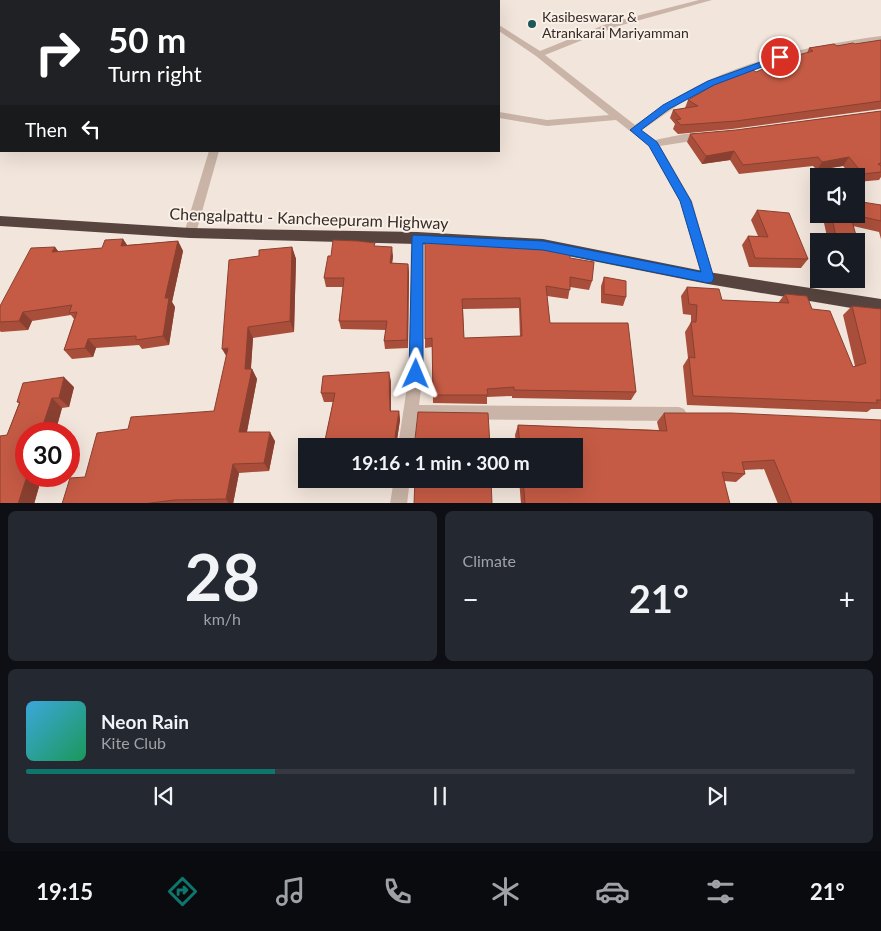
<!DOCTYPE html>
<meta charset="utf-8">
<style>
:root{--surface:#171b24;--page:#242831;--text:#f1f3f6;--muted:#9ea1a6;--line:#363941;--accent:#0f766e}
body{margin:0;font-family:Lato,sans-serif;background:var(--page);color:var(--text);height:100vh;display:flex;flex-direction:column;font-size:19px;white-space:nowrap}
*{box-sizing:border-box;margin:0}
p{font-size:16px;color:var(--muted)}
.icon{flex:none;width:28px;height:28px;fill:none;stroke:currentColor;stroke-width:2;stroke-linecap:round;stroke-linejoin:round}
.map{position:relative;height:503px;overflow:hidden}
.panel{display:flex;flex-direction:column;gap:8px;padding:8px;background:#0d0f14;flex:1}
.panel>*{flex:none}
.guide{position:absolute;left:0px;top:0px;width:500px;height:152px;box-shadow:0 5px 20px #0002;background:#202124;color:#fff;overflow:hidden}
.controls{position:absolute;left:810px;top:168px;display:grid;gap:10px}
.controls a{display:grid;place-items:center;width:55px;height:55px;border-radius:0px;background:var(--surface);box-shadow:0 5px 20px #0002;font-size:25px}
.speed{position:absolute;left:15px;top:422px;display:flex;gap:10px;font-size:25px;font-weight:700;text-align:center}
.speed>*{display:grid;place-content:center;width:65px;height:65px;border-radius:50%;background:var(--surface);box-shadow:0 5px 20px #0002;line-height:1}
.speed .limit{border:8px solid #d22;background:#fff;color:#111}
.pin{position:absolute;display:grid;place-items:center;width:42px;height:42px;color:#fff;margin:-21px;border:2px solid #fff;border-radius:50%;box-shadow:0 1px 5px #0007}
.me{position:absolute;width:55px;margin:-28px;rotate:1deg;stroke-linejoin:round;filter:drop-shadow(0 0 4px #0008)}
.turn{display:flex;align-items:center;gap:18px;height:105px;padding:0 25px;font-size:22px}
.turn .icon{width:65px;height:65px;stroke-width:2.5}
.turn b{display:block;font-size:35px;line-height:42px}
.then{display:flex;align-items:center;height:48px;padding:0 25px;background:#0003;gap:10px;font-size:19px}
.big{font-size:38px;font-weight:700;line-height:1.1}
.panel .widget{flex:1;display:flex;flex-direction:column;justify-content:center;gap:8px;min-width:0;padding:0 18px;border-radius:8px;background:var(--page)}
.panel .dial{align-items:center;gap:0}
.dial b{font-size:65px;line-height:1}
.song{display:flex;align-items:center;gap:15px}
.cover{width:60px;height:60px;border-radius:8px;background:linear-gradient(135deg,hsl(200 70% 55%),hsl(150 70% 35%))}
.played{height:5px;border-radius:2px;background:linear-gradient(90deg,var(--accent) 30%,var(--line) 30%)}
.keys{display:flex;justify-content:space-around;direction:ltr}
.heat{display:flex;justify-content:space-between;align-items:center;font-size:28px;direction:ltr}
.panel .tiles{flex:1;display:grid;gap:8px;grid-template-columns:1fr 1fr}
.widget:last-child{grid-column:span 2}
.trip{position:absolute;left:298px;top:438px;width:285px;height:50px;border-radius:0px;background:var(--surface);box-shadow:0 5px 20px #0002;font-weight:700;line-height:50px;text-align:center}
.tabs{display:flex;height:80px;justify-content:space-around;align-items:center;background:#090b0e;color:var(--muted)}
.tabs .icon{width:35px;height:35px}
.tabs .current{color:var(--accent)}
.tabs b{font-size:22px;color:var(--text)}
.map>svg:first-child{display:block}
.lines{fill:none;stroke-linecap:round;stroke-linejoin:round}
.street{fill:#cab4a7;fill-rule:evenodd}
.highway{fill:#57443f;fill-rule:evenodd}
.wall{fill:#a94e3b;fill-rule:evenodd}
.shaded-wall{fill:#8a4030}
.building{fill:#c55b45;stroke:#8a4030;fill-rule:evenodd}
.route{fill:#1a73e8;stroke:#114b97}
.poi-dot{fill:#1d5757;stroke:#f9f0e7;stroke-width:2}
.labels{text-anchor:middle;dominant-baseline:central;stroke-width:4;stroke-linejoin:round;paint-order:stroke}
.far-poi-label{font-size:14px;fill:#362b27;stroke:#f9f0e7;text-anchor:start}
.street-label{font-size:16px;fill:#362b27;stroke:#f9f0e7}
</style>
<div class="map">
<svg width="881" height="504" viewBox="0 0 881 504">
<rect width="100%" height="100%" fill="#f2e5db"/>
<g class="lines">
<!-- street -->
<path class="street" d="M0,0H4L5,1H1L0,4Z
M82,0H122L123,1H83Z
M444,0H453L454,1H445Z
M699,0H712L615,27L545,55L635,125C658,109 681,93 707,81C761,56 822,44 881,36V42C824,49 766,60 714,85C688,97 665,114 642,130L655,140C667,138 702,128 710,136L705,139L660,146L692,201L714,278L713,282L708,283L703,282L702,278L680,201L649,146L616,120L547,126L499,118V112L547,120L609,115L536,56L499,31V25L540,51L609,23Z
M0,64H1V70H0Z
M209,151H219L196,233L194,236H186L184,233Z
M417,233L421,235L423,238V374L419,405L679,407L684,409L687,414L684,419L679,421L417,419L414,446H398L409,374L411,238L413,235Z
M394,479H410L407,504H390Z"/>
<!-- highway -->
<path class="highway" d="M0,216L190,228L417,232L543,239L708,272L881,299V313L708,284L543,251L417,244L190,238L0,226Z"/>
</g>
<!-- wall -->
<path class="wall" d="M881,40V109L732,129L678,134L673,129L675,124L670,118L673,110L685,108L688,100L756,72L807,53L809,48L855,44Z
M881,111V177L879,180L857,182L856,176H852L843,166L817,170L813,166L739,174L730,160L702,164L687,142L690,134L736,130Z
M881,205V239L879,232L853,226L864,264L856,272V241H828L822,214H856Z
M757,210L808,259L801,268L749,267L742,245L748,236H758L751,220Z
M123,239L127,245L178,241L183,251L172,302L175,307L169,345L142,349L139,345L96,348L93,357L72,359L64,350L74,319L71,315L32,321L28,330L1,332L0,331V306L55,247L58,252L102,248Z
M495,243L532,248L570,258L592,281L589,290L570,287L568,299L547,296L550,323L636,392L631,400L512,398V396L487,397V404L433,403L432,347L425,348V339ZM519,308L520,337L464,338L463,309Z
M292,247L296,259L294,332L253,338L251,369H252L257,379L247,432L275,441L269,471L239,473L233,504H62L128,429L214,411L259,256Z
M375,247L393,256L392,263L408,264L409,273L408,348L385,349L384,341L386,330L341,329L339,321L343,287H326L324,278L331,256Z
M604,277L626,297L623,306L601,303V286Z
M687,287L722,300L778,303L785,294L812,309L853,367L855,366L843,315L852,306L881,310V409H871L867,412L687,405L683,366L688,358L685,332L691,322V315L683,314L681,296Z
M391,381V411H399L400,420L397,440L490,446L324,445L333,402H324L321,393Z
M74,387L69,407L62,408L34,504H0L7,435L19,403L17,402Z
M664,413L881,504H778L764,469L744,470L745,474L736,482L724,481L730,504H521L519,479H574V446H516L515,435L518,425L659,430L657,422Z
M319,479H339L320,482Z
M371,479H393L391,483L372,485Z
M411,479H491L412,481Z"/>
<!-- shaded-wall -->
<path class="shaded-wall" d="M734,151L730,160L702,164L706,156Z
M849,157L843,166L817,170L822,162Z
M123,239L129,248L121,246Z
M178,241L183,251L172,302L175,307L169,345L163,336L165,298Z
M55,247L62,256L52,252Z
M292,247L296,259L294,332L290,321Z
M392,247L393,256L391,272L390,263Z
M408,264L409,273L408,348L407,340Z
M23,312L32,321L28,330L19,321Z
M248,327L253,338L250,378L252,369L257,379L245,441L239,432Z
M88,339L96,348L93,357L85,348Z
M228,348V359L222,349Z
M389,372L391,381V420L390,411Z
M64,377L74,387L69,407L59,398Z
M52,398L62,408L55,434H40Z
M399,411L400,420L396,446L395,437Z
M270,432L275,441L269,471L264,463Z
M233,464L239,473L233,504H229L226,499Z
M27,476H42L34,504H18Z"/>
<!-- building -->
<path class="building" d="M881,40V101L736,121L681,125L676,120L681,119L673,110L698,106L688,100L738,71L749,67L756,72L791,57L813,51L809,48L834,44L837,46L853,43L855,44Z
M881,111V163L878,164L881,166V172L863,174L849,157L822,162L818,157L743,165L734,151L706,156L690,134L736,130Z
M856,201L881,205V221L850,214L864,264L856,263V241H837L831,214H856Z
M757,210L789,213L808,259L755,258L748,236L768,237Z
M123,239L121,246L178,241L165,298H169L163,336L136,340V336L88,339L85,348L64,350L77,312L69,313L72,305L23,312L19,321L0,322V306L31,248L55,247L52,252L102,248L105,240Z
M446,239L494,241L495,243L532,245V248L570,254V258L594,262L592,281L570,277V290L546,286L550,323H628L636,392L514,390V387L487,389L488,395H433L432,338L425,339V242H446ZM520,298L522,336L464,338L462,299Z
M333,240L358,241L375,243L374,246L392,247L390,263L408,264L407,340L384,341L387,321H339L344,278H324L328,256H331Z
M292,247L290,321L248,327L245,369H252L239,432H270L264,463L233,464L226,499L174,500L143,504H62L70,478L85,477L97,433L128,429L131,417L214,411L228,348L222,349L229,260L259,256V250Z
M604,277L626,281V297L604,294Z
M687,287L719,289L722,300L789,303L785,294L807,296L812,309L830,311L853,367L866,363L852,306L881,309V400H876L878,403L693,396L689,357L695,358L691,322H696L697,305L689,304Z
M389,372L390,411H399L395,437L397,440L415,439L418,412L488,413L490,446H317L324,445L335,393H321L323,376Z
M64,377L59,398H52L40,434H26V476H27L18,504H0V436L7,435L20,402H17L23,383Z
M664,413H731L881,420V504H792L774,460L742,462L745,474L722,472L730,504H525L523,479H574V446H520L518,425L667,431Z
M415,479H491L492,504H414Z"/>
<!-- route -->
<path class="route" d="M780,55L785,57L783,59L714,85L669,109L641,130L657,142L691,201L714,278L712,282L708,283L543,250L423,243V374L421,378L416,380L411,378L409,374L412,238L413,235L543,241L701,272L680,201L649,146L630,130L663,105L708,81Z"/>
<!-- markers -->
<circle class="poi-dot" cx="532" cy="24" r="5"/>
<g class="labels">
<!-- far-poi labels -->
<g class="far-poi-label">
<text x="542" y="16">Kasibeswarar &amp;<tspan x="542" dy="16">Atrankarai Mariyamman</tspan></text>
</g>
<!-- street labels -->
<g class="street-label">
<text transform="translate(309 218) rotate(2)">Chengalpattu - Kancheepuram Highway</text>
</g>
</g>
</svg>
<div class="controls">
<a><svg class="icon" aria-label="sound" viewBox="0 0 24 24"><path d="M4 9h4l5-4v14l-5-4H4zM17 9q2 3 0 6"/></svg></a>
<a><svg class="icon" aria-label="search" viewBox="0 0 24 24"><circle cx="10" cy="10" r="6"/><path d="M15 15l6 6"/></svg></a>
</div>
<div class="speed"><div class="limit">30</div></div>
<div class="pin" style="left:780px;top:57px;background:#d93025"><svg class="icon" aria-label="arrive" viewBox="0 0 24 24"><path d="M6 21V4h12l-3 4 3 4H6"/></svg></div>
<svg class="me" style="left:416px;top:374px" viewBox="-20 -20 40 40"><path d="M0-17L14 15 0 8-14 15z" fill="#1a73e8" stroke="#fff" stroke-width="4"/></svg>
<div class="trip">19:16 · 1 min · 300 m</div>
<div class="guide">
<div class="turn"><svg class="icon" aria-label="right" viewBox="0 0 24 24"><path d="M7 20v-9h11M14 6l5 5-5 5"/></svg><div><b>50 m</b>Turn right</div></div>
<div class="then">Then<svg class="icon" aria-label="left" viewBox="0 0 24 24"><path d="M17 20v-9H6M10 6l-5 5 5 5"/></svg></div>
</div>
</div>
<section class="panel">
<div class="tiles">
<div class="widget dial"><b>28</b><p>km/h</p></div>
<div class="widget"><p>Climate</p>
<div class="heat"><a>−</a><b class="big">21°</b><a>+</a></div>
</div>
<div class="widget">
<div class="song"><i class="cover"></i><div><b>Neon Rain</b><p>Kite Club</p></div></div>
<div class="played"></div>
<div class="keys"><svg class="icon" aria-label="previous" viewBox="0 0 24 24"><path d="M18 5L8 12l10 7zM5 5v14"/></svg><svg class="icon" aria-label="pause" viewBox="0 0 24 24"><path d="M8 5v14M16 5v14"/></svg><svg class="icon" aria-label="next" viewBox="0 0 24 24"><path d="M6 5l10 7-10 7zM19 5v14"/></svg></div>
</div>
</div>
</section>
<nav class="tabs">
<b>19:15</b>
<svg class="icon current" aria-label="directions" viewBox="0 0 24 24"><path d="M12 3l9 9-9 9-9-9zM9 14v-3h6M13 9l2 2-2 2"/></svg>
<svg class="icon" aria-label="music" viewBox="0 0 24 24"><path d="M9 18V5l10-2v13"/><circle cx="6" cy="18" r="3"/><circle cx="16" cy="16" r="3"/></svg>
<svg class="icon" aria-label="phone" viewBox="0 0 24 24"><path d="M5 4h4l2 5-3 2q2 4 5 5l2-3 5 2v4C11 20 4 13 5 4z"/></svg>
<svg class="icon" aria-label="climate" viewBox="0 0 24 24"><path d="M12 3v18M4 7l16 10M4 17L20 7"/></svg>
<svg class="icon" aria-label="car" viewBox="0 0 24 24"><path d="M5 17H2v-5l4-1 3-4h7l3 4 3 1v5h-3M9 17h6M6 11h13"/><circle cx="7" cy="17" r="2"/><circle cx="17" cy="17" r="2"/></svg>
<svg class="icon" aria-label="filters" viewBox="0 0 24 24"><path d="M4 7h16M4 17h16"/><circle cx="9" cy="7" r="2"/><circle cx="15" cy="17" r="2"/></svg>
<b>21°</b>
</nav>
